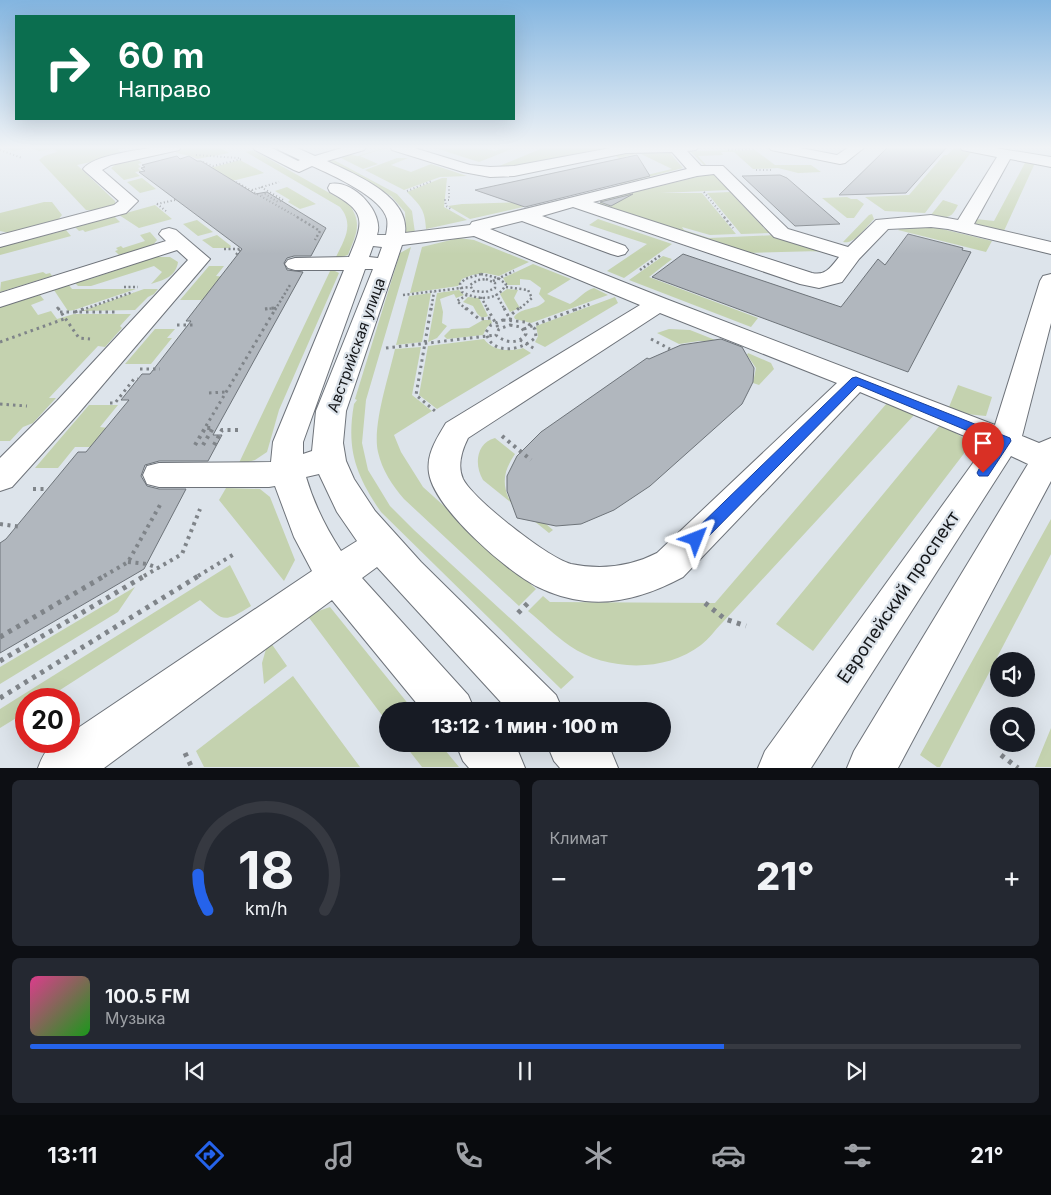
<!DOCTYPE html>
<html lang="ru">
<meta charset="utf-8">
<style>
:root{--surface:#171b24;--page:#242831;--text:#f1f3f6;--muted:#9ea1a6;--line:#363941;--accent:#2563eb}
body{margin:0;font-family:Inter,sans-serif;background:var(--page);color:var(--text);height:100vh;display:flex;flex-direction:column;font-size:19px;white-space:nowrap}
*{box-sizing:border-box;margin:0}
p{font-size:16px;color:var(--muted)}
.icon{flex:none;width:28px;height:28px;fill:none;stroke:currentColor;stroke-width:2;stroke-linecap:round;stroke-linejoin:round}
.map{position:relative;height:768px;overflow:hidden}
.side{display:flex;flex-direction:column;gap:12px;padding:12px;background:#0d0f14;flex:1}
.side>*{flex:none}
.hud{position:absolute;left:15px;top:15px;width:500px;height:105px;border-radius:0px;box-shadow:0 5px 20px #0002;background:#0b6e4f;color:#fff;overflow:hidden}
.buttons{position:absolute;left:990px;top:652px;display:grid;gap:10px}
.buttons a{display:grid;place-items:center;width:45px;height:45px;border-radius:50%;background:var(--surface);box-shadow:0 5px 20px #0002;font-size:25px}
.speed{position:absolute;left:15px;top:688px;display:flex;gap:10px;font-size:25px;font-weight:700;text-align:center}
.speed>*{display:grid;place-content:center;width:65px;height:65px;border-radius:50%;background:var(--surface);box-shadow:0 5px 20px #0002;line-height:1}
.speed .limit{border:8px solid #d22;background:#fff;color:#111}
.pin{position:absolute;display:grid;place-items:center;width:42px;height:42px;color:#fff;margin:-51px -21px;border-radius:50% 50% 50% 0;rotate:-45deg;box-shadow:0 0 5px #0007}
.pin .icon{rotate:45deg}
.me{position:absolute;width:55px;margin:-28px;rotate:45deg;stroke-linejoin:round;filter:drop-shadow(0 0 4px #0008)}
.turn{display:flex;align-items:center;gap:18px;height:105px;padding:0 20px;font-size:22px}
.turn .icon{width:65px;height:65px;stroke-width:2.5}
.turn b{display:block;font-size:35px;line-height:42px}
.big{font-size:38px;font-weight:800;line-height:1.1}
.side .card{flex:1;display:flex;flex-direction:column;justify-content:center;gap:8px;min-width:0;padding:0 18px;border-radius:8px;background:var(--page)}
.side .dial{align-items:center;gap:0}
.dial svg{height:130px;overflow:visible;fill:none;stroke:var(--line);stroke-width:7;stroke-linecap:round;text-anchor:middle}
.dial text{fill:var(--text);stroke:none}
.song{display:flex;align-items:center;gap:15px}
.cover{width:60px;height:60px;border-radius:8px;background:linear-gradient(135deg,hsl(330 70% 55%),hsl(120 70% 35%))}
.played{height:5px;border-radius:2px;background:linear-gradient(90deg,var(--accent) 70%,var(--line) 70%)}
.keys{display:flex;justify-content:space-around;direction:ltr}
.heat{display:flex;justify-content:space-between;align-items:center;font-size:28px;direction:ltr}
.side .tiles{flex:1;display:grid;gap:12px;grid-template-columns:1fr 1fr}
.card:last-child{grid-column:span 2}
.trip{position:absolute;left:379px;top:702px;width:292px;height:50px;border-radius:25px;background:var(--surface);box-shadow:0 5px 20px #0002;font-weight:800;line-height:50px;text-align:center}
.dock{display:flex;height:80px;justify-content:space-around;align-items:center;background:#090b0e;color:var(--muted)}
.dock .icon{width:35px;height:35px}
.dock .selected{color:var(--accent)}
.dock b{font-size:22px;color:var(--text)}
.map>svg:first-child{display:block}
.green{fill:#c4d2af}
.building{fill:#b1b7be;stroke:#6e747a}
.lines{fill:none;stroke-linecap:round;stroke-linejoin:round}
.minor-casing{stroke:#6e737a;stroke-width:2}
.path-far4{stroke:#7f8489;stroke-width:2;stroke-dasharray:1 2.5;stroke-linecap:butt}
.path-far3{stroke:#7f8489;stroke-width:2.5;stroke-dasharray:2 2.5;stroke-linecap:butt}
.path-far2{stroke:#7f8489;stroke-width:3;stroke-dasharray:2.5 4;stroke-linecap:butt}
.path-far1{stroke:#7f8489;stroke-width:4;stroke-dasharray:3 4.5;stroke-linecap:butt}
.path{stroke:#7f8489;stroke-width:5;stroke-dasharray:4 5.5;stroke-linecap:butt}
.minor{fill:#fff;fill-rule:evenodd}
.route{fill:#2563eb;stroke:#184099}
.labels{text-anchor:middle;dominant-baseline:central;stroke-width:4.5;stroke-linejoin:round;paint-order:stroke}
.street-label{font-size:15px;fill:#15171a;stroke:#dde4eb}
.near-street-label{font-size:18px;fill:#15171a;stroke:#dde4eb}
</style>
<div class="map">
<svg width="1051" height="768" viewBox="0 0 1051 768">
<rect width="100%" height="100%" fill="#dde4eb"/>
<!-- green -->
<path class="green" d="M0,147H131L118,149L121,153L118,156L77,165L115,201V204C106,210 96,211 86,210L39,160L44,156L57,152L54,149L39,151L29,147L14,151Z
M191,147H219L229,153L197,159C189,154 182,156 174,151Z
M432,147H479L495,151L506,147L512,149L479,162Z
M545,147H617L513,168L497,167Z
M384,148H386L360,156L378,164L363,169L339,157L346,154L358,156Z
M954,148L972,151L925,213L885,211L865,197L909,195L944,155H947Z
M253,150L349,204C363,224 356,234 348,255L335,259C344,240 355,225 340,207L246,152Z
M755,150L775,165H811L821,172L798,173L778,168L753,169L734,152H721L723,155L698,156L706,165H704L690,151Z
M662,151L670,153L683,168L621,184L618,182L672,169L639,153L619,158L614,155L631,152Z
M397,158H408L391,165L411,172L431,164L467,176L440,177L404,190L365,170Z
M137,159L142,163L138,164L141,167L138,168L141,171L135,172L140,176L124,180L111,168L118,163Z
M332,159L397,194L412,211L415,233H406L405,212L391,196L329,163Z
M240,160L264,173L232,181L210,168Z
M1026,161L1035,163L1003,233L975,224L976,219L994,221Z
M709,174H714L729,190L660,193H702L736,234L710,235L682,227L684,230L709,238L776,235L828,254L820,251L745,253L598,204L603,200Z
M142,178L156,189L140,193L127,182Z
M442,178H447L444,207L467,220L426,229C425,210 421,206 407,192Z
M287,187L316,204L300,209L288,202L290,200L275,191Z
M730,192L765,229L771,233L741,234L707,193Z
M847,197L851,199H857L864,204L854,218H847L822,198Z
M943,200L958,205C951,220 946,218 930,216Z
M44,202H52L62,215L57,221L9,233L0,231V213Z
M522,202L523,207L470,219L448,206L462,204Z
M155,205L172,219L139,228L119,215Z
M872,214L874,219C866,227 854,245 843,242L869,215Z
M114,216L120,222L85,232L83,230L79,231L75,227Z
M598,219L672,244L624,278L607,271L647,244L589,225Z
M197,220L213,232L198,236L183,224Z
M934,227L992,241L986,252L898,230L902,228Z
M66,230L71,236L0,255V247Z
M150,232L157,240L153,245L119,255L115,251L118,250L116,248L121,246L123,248L145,241L140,235Z
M217,235L231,246L230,248H213L202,240Z
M459,238L474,240L529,262L499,276L485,273L472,275L462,279L458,286L410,293L422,247Z
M411,247L366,400L362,443L368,470L376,483L390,506L414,530L574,677L561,689L381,512C356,475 346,450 354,404L357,400L355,399L400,253Z
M663,256L672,259L649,277L758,318L751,327L629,280Z
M156,257H170L178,262C176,277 163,280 151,284L162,272L154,266L91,286H78L74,282L87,280Z
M533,264L571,279L547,294L570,304C579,299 584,291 594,288L608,295L531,323L515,319L514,317C523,306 536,311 545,301L539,294L541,288L530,280L520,279V285H507L503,278Z
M209,266H224L216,276L227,277L204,300H180Z
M331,269L339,273L279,410L267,452L255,460L238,465Z
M43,272L46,274L50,273L52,276L0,292L1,282Z
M68,284L72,289H136L74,310L68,311L54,290Z
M144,289H158L154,294L148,297L135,310L82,311Z
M507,289L518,290L514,298L520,308L510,312L500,294Z
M459,290L464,295L456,298L454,294L440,299L443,312L442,323L447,326L437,338L428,342L437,293Z
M431,293L422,342L396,345L409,296Z
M40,295L44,300L31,305L38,315L51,311L57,319L74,314H131L120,326L122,328L105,347L98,346L49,398H56L33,423L23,427L10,441H0V307Z
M468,297L479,298L488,316C479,320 477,313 473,306L463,302Z
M615,297L618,303L545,347L535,342L538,336L536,326Z
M483,320H491L492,323L487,327L483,335L447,339L444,336L451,329L469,328Z
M155,329H175L167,338H172L151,364H125Z
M669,329L690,330L743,351L714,342L699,341L679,344L657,333Z
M484,339C492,351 510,352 523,348L531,353L437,409L419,395L428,346Z
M421,347L412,395L432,411L394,435L401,452L423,487L536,589L519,606L404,499C392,485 382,470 378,452C372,426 389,376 395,349Z
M748,353L771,363L774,369L759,385L753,383L756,368L747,355Z
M958,385L992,397L986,416L966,414L949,407Z
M887,403L915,414L722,623C715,630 709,639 701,645C665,673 606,671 570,646C555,636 542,622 528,611L543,596L550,602L715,603Z
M89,405H118L100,427L108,428L92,447H75L58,468H35Z
M941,424L972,443L813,651L776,624Z
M495,438L515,454C505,469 501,481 509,499L513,496L553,530L549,533L483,480C474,465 476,443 495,438Z
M226,488L260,489L270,497L295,560L284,581L219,500Z
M1051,519V554L940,767H937L920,755Z
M230,565L251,606C222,624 224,621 200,600L46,699H26V712L0,728V709Z
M135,587L118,612L0,684V667Z
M330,607L414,711H388L387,722L307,615Z
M271,643L287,666L264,684L262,663L266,649Z
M293,676L360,767H204L196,751Z
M1051,728V767H1035Z
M404,744H440L459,767H422Z"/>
<!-- building -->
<path class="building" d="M888,147H947L906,193L839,195Z
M637,155L650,176L525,207L475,190Z
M177,156L180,159L189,156L197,161H201L255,194L267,192L326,228L311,256H294L287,258L284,263L287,270L303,272L213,435H222L208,461H159L145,465L141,476L147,486L159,489H186L144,569L0,653V543L6,539L78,452H86L129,400H121L142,374H150L191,321H186L242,249L139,172L145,171L141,168L145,167L142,165Z
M780,175L787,178L840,224L795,226L742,176Z
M633,194L611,206L600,202Z
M908,234L963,248L962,250L971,252L908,372L652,277L683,254L841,307L878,259L885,265Z
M721,339L742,347L754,368L753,382L742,404L650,486L614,510L581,524L556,526L517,518L507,491V476L517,456L541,432L647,358L649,359L681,345Z"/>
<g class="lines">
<defs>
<path id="minor" d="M156,147H181L179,150L111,165L102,170L138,201L126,213L0,247V235L114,205L119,201L86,172L83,169C93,155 139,150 156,147Z
M253,147H270L298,161L300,160L279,150L277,147H295L315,156L345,147H366L364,150L327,161C354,174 410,196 405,233L470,225L472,222L687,169L672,152L626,153L514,176L490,177L463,172L392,150L390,147H411L470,165L490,167L514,166L616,147H698L696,150L687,151L701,166H723L788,229L848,247L876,220L931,215L958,220L997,157L962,150L960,147H989L1051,157V167L1010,159L974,224L1051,242V254L948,229L931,227L888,229L859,259L842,282L819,288L800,284L573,207L542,216L625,246L628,250L625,254L618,256L611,254L522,221L490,229L666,299L995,425L1040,281L1043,276L1051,274V323L1022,436L1039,443L1051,438V481L898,768H847L854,751L1028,464L1011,456L811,768H758L765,751L986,445L860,392L683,577C653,593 620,605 585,601C569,599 552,594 538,587C506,571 434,508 429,473C426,454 437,438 446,423L640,305L474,236L402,245L346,411L343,443L346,461L354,479L375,511L421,562L556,695L563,711H509L377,567L362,578L468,695L475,711H423L332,600L104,768H38C44,752 50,741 69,741V734L312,571L294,537L275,486L269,487H159L147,484L143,475L147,466L159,463L271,462L273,442L344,270H295L288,268L285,264L288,260L295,258L349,257C364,221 367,212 330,192L328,188L330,184C353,179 385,213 377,235H386C387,230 388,224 387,219C382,197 332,175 312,166L299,172L294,170L255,150ZM714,174L774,237L839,257C831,267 826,276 812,273L593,202L697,176ZM373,246L382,247L378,258L369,257ZM365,269H373L316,411L312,451L303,454V442ZM660,313L837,383L657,553C630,567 600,570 571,564C548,558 474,500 463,479C457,466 462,450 468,438ZM319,474L337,512L357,541L341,551C326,528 314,504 306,477Z
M769,147H795L837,155L849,147H865L845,163L840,164L776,151L771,150Z
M169,228L176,230L210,259L77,415L12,487L0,491V458L57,401L188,260L177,250L0,307V293L166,241L159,234L162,230Z
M456,744H512L518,751L525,768H469L463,761Z
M547,744H604L611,751L618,768H560L554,761Z"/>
</defs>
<!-- minor casing -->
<use href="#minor" class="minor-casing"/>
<!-- path-far4 -->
<path class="path-far4" d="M0,150L22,158
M728,150L754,149
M196,155L239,158
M203,162L213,166L242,159
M756,170H772
M236,182L299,218
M449,186V200H445L446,206L451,209
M261,187L283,200L278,202L265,194L262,195
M252,190L279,182
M407,191L432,181
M704,192L725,218
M157,204L166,211
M157,204L175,200"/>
<!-- path-far3 -->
<path class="path-far3" d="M297,217L320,231L315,240
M724,217L733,228
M224,249H241L235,256
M640,270L661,255
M481,274L498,278L506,284C498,302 477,300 462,292L460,284L465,279Z
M486,279L495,283V288L486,292L473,291L470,285L478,280Z
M493,281L514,271
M124,287H138
M506,287L528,290L532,298L518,310
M496,294L505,310
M403,295L470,287
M467,295L457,301L467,310
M481,297L488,310
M57,307L59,310
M265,309L277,308
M82,310L133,292
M275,310L290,285
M431,310L434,292
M575,310L590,304"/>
<!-- path-far2 -->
<path class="path-far2" d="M58,308L79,338L90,339
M431,308L416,395L435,411
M466,308L479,319L493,318
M487,308L499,329
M504,308L511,321
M265,309L274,308
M60,312H117
M75,312L86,308
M503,320L526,322L535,329L536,337C522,351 491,356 486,332L491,325Z
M510,320L512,314L519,308
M177,325H194
M510,325L521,327L526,334C518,345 505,343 496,335L499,329Z
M524,329L579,308
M651,339L670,349
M520,340L535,349
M0,342L64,319
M386,348L496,335
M140,369H160
M209,393L225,392
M110,403H115L134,379H138
M0,404L27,406
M206,426L276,308"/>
<!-- path-far1 -->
<path class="path-far1" d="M502,436L531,460
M195,445L207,425
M203,445L213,428H206
M214,445L222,430H238
M33,489H48
M0,524L22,527
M128,562L147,564L158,568
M104,576L128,562L160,505
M144,576L182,554L200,509
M198,576L236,553"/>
<!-- path -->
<path class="path" d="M705,603L725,619L746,626
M518,613L530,601
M0,637L106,575
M0,661L146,575
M0,698L200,575
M185,753L192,768
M1001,755L1018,768"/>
<!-- minor -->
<use href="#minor" class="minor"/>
</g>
<!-- sky -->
<linearGradient id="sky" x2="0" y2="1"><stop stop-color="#83b5e0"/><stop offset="0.58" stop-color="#f0f3f6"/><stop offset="1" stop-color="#f0f3f6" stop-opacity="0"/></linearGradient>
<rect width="1051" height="254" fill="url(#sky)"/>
<!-- route -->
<path class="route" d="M856,377L1010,438L1011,441L988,476H979L977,473L979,469L997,443L858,385L702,543L696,545L691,543L689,539L691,534L852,378Z"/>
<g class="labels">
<!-- street labels -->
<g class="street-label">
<text transform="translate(356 345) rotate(-70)">Австрийская улица</text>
</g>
<!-- near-street labels -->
<g class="near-street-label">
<text transform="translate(898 597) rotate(-56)">Европейский проспект</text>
</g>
</g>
</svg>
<div class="buttons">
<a><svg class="icon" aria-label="sound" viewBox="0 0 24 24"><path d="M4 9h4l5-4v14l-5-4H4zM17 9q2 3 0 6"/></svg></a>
<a><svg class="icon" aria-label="search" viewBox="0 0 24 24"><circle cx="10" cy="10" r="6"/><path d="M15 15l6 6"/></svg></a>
</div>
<div class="speed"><div class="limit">20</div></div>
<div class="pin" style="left:983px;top:473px;background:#d93025"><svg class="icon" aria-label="arrive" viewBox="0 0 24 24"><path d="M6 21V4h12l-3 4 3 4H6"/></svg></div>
<svg class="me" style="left:696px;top:539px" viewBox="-20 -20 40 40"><path d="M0-17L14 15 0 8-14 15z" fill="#2563eb" stroke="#fff" stroke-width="4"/></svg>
<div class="trip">13:12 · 1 мин · 100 m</div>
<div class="hud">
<div class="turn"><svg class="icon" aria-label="right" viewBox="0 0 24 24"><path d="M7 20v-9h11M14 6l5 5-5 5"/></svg><div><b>60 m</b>Направо</div></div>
</div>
</div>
<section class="side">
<div class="tiles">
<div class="card dial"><svg viewBox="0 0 100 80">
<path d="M14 69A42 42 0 1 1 86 69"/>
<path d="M14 69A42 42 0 0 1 8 47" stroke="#2563eb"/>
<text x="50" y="56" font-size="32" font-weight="700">18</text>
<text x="50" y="72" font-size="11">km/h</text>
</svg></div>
<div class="card"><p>Климат</p>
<div class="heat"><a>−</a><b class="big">21°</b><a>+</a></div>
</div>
<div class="card">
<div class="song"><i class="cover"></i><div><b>100.5 FM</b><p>Музыка</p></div></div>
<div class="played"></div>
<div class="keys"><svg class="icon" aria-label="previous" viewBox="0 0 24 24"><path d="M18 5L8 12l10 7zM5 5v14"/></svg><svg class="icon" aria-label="pause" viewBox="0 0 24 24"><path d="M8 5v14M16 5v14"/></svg><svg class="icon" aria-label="next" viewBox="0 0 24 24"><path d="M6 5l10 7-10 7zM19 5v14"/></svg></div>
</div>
</div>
</section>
<nav class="dock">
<b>13:11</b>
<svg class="icon selected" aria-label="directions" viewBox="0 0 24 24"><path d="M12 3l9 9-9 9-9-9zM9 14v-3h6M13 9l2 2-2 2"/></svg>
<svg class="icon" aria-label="music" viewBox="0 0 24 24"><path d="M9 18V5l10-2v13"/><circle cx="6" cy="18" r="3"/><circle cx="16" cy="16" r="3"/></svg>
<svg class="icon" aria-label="phone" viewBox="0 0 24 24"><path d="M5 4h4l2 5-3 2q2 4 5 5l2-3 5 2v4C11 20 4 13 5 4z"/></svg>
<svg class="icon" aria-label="climate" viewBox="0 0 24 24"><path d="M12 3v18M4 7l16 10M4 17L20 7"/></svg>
<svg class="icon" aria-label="car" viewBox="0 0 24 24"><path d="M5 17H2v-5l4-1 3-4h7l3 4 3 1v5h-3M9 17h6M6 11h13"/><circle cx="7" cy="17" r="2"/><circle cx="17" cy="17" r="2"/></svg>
<svg class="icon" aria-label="filters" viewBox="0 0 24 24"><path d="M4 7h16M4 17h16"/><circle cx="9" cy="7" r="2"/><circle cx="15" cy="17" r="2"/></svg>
<b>21°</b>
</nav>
